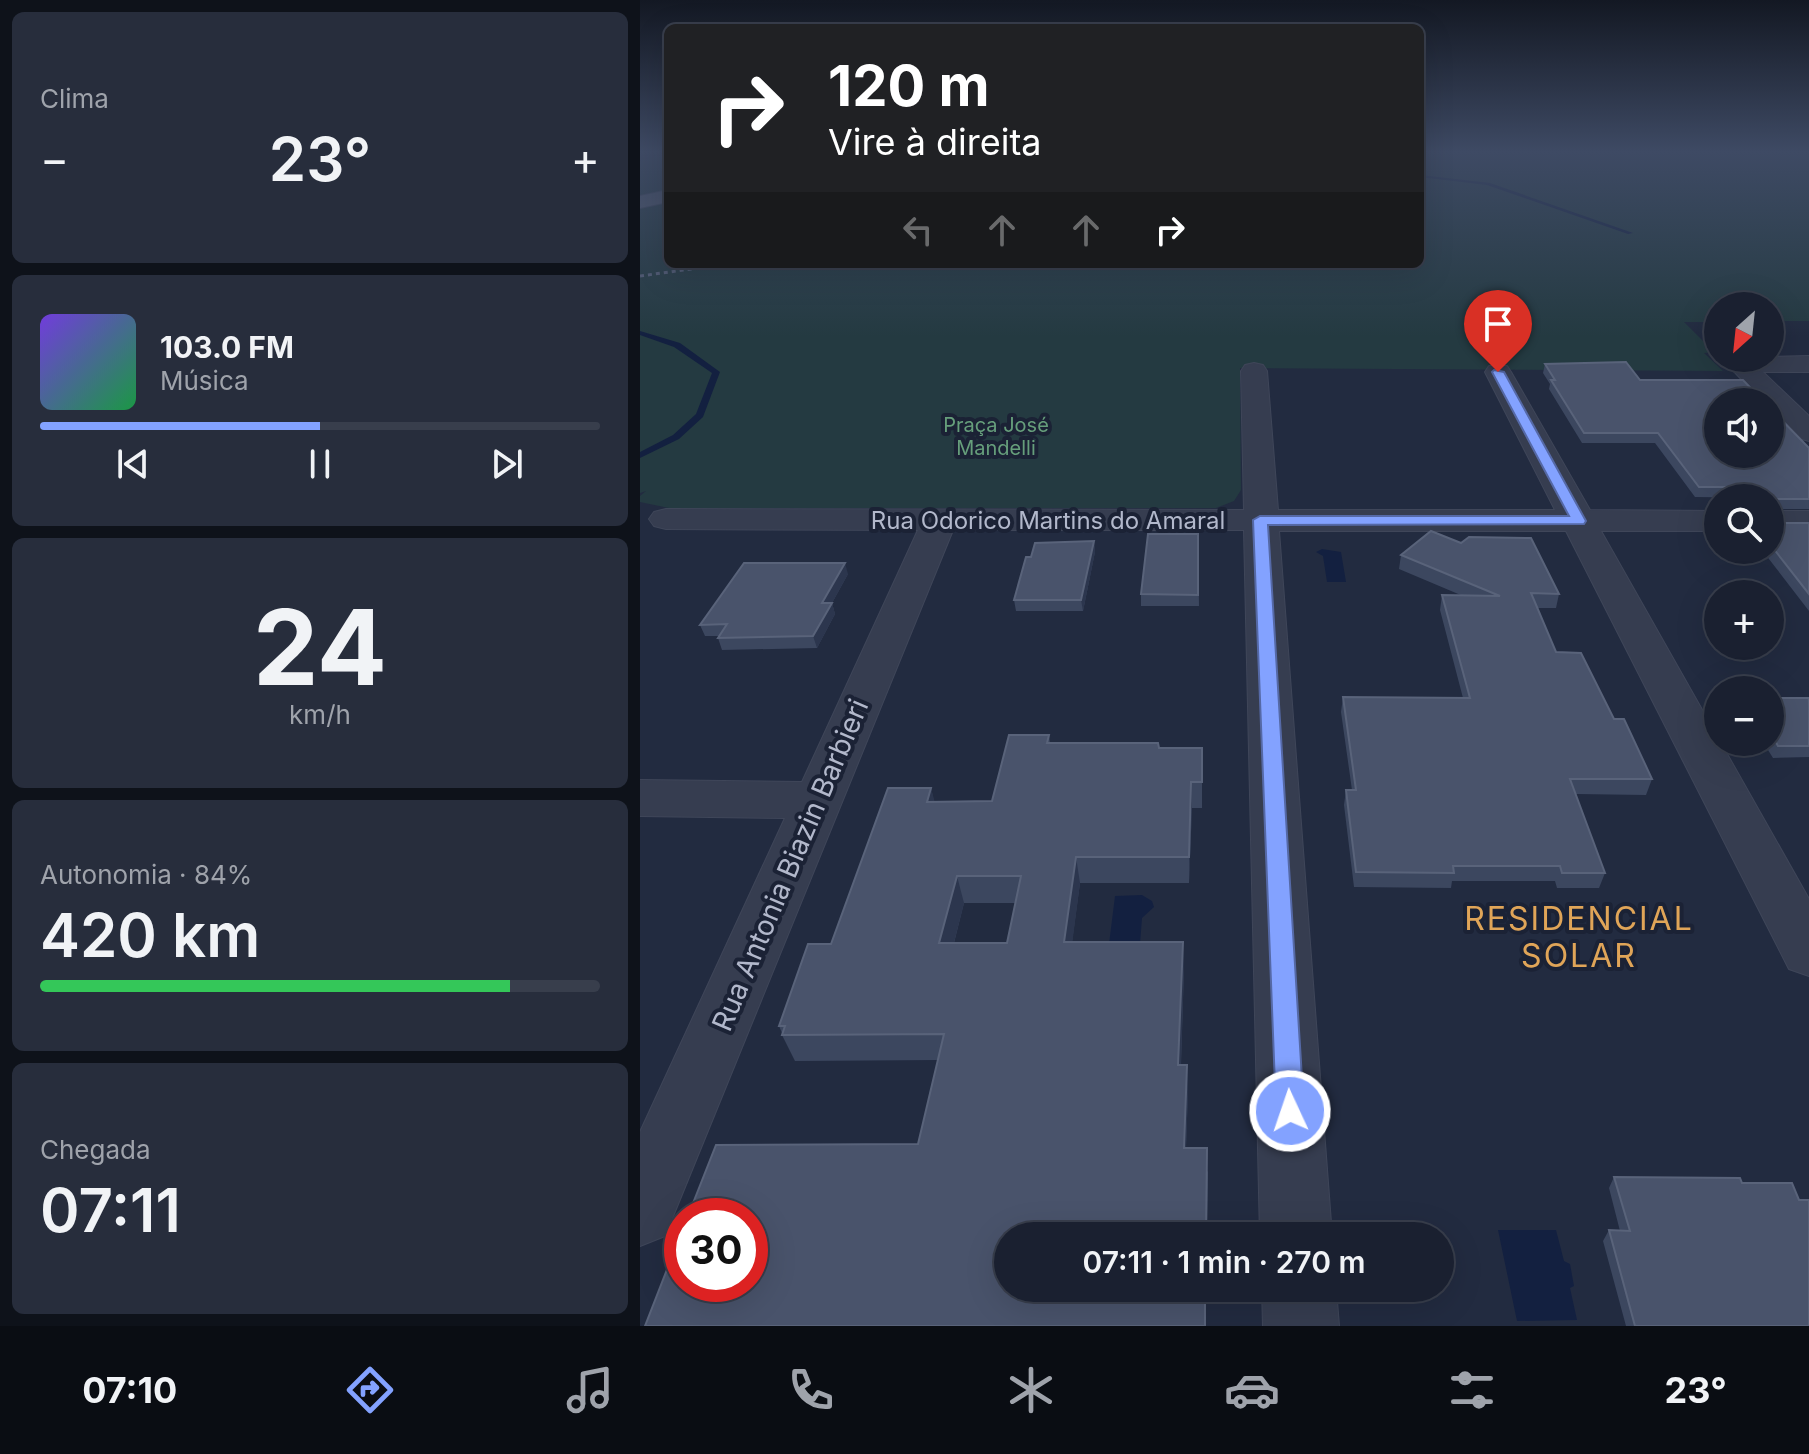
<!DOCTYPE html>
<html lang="pt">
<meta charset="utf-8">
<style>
:root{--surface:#1a2030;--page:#272d3c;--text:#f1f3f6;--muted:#9fa3ab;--line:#383e4c;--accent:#83a2ff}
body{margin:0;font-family:Inter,sans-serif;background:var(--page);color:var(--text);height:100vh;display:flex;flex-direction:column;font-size:30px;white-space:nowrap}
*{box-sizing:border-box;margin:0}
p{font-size:26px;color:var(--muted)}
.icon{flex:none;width:44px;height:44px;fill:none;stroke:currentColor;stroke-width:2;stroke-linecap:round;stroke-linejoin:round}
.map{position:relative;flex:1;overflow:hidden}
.details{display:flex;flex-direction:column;gap:12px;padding:12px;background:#0e121a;width:640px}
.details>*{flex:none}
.guide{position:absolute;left:24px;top:24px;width:760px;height:244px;border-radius:12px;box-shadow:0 8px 32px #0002,0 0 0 2px var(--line);background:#202124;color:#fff;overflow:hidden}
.needle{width:52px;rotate:207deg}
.buttons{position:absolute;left:1064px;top:292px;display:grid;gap:16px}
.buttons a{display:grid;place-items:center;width:80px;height:80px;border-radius:50%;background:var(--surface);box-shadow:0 8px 32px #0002,0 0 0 2px var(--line);font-size:40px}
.speed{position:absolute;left:24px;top:1198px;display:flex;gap:16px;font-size:40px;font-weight:700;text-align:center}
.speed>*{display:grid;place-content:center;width:104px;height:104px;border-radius:50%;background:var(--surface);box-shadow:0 8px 32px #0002,0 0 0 2px var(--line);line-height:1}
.speed .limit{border:12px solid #d22;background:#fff;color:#111}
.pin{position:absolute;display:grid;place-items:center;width:68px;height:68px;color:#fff;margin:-82px -34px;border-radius:50% 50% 50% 0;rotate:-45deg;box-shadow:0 0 8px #0007}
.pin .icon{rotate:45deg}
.me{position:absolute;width:88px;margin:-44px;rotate:357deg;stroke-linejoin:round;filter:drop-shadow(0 0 6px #0008)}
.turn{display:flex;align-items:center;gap:28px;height:168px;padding:0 32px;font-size:36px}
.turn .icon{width:104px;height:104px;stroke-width:2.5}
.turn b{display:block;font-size:56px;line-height:68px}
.lanes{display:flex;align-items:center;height:76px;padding:0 32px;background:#0003;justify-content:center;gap:40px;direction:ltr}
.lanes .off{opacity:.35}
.big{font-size:60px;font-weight:600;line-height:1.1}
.details .widget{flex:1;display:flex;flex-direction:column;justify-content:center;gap:12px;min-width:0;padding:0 28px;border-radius:12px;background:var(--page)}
.details .dial{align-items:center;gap:0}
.dial b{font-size:104px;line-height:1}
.song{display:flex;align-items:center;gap:24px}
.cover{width:96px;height:96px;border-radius:12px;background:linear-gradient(135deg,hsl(260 70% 55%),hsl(140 70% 35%))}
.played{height:8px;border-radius:4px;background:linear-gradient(90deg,var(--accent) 50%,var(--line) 50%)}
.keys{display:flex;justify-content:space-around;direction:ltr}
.heat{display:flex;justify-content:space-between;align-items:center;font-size:44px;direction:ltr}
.charge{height:12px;border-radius:6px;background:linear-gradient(90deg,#34c759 84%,var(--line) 0)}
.trip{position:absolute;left:354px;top:1222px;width:460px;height:80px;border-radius:40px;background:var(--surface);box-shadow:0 8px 32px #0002,0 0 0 2px var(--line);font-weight:600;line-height:80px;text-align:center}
.menu{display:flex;height:128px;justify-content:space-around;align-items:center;background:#0a0d13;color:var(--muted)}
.menu .icon{width:56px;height:56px}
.menu .on{color:var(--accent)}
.menu b{font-size:36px;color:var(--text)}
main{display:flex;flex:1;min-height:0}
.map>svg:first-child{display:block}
.green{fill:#243a41}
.water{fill:#132040}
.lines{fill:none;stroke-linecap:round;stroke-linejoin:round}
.stream{fill:#132040;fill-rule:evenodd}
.street-casing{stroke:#3f4659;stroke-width:2}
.primary-casing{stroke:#3f4659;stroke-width:2}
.street{fill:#363d50;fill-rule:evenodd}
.primary{fill:#545c70;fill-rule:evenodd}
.rail{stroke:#576078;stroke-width:3;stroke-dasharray:4 4;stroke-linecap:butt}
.wall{fill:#3c475f;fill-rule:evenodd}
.shaded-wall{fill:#2c364e}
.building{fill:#49536b;stroke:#59637a;stroke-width:2;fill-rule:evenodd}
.route{fill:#83a2ff;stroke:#5569a6;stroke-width:2}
.labels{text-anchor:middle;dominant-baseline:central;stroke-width:8;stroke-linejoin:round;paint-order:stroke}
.far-park-label{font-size:20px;fill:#669e7b;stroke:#1b2235}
.street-label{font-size:24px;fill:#b2b8cb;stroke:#1b2235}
.near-street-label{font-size:28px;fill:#b2b8cb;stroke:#1b2235}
.near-neighbourhood-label{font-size:32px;letter-spacing:2px;fill:#e0a558;stroke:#1b2235}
</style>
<main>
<section class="details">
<div class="widget"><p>Clima</p>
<div class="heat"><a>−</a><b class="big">23°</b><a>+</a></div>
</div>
<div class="widget">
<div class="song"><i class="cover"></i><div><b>103.0 FM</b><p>Música</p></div></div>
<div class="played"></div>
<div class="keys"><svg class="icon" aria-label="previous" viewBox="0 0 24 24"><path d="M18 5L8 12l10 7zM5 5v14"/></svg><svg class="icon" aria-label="pause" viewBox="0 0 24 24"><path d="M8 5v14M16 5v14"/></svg><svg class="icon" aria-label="next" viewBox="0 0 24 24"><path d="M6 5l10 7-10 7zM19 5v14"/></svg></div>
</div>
<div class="widget dial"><b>24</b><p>km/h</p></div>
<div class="widget"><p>Autonomia · 84%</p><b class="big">420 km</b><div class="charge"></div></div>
<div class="widget"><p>Chegada</p><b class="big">07:11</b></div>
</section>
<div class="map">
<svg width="1169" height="1326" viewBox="0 0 1169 1326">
<rect width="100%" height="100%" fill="#222b40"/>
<!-- green -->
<path class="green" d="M780,151H1169V321H1130V306H1078V322H1044L1074,352L1064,353L1083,371L600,368L601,490L594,501L576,508H29L0,502V496L6,491L0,493V161L28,154V264H780Z"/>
<!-- water -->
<path class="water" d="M682,549L701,552L706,582H687L683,556L676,552Z
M502,895L512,901L514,907L502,918L500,944H469L475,896Z
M916,1230L924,1261L930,1264L934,1286L930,1288L937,1320L877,1321L858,1230Z"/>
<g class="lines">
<!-- stream -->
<path class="stream" d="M780,175L850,183L993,233L988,234L847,185L780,177Z
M0,331L40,343L80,372L63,417L39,439L0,458V452L33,435L56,414L72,373L34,347L0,335Z"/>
<defs>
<path id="street" d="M1169,356V372H1123L1169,416V441L1158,438L1130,409V402H1123L1087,364L1092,358Z
M614,363L623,365L627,371L638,510H915L845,372L849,366H867L871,372L950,510L1078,511V531H961L1169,899V976L1149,969L926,531H639L692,1236H620L604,530H313L25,1236L0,1246V1132L145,818L0,816V780L162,782L278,530L26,529L14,526L9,519L14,512L26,509L604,510L601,371L605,365Z
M1130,511H1169V531H1130Z
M622,1288H696L699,1326H623Z"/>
<path id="primary" d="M28,190V202L0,208V196Z"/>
</defs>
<!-- street casing -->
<use href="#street" class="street-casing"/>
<!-- primary casing -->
<use href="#primary" class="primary-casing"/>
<!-- street -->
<use href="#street" class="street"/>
<!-- primary -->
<use href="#primary" class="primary"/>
<!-- rail -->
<path class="rail" d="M0,276L88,264"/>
</g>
<!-- wall -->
<path class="wall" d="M905,364L1000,380L1169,448V509H1132V523H1169V611L1122,550H1130V498L1055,497L1015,443H942L909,389L910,384L903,373Z
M558,534L559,606H501V594Z
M454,541L455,552L443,611H376L374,600L391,557Z
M761,555L919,594L916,608H897L916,652L974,719L1012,779L1006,795L936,794L965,873L959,888H917L915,881H812L811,888L714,887L704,805L706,790H712L701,712L703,697L823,698L800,610L802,595L823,596L759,569Z
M208,574L192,603L195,614L177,648L82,650L78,638L79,636H65L60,625Z
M1130,698H1169V757L1133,758L1123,742H1130Z
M409,735L410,743L519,748H562V808H552L549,883H440L432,942L544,968L541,1065L548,1091L546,1148L568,1172L567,1236H368L278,1144L298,1060L155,1061L142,1035V1033L139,1026L291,788L294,802L352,801ZM324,903H375L367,943H314Z
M974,1177L1102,1183L1159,1200L1169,1326H986L963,1241L969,1230L980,1231L969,1188Z"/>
<!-- shaded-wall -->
<path class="shaded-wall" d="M454,541L455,552L443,611L441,600Z
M205,563L208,574L192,603L195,614L177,648L173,636L182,603Z
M551,782L552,808L549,883V857Z
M291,788L298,814L287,802Z
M436,857L440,883L429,968L424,942Z
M317,876L324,903L307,970L299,943Z
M543,942L544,968L540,1090L538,1065Z
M547,1065L548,1091L545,1172L544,1148Z
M567,1148V1236H566Z"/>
<!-- building -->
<path class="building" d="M986,362L1000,380H1103L1124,402H1078V454H1130V408L1169,448V499H1132V523H1169V594L1130,544V498H1093L1085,487H1059L1018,433H944L911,380H915L905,364Z
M791,531L821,543L829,537L891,538L919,594L891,593L916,652L941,653L974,719H984L1012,779H930L965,873H922L920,866H813L814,873L716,872L706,790H716L703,697L830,698L802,595L860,596L761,555Z
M508,534H558V595L501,594Z
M454,541L441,600H374L386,557H391L395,543Z
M104,563H205L182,603H192L173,636L78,638L87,624L60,625Z
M1130,698H1169V746H1138L1130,732Z
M369,735H409L407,743H518L519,748H562V782H551L549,857H436L424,942H543L538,1065H547L544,1148H567L566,1236H368V1288H565V1326H5L42,1231V1284H110V1216H48L76,1145L278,1144L304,1034L142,1035L145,1026H139L168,944H191L248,788H291L287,802L352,801ZM317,876H381L367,943H299Z
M974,1177L1100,1178L1102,1183H1152L1159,1200H1169V1326H995L969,1230L990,1231Z"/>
<!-- sky -->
<linearGradient id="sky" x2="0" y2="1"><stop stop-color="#131823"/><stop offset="0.45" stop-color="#3e4a64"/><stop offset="1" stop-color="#3e4a64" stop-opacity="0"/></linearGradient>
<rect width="1169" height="337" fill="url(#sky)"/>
<!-- route -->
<path class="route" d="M854,370L864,372L946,521L944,524L628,525L664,1111L660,1121L650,1125L640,1121L636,1111L613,520L620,516H929L852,372Z"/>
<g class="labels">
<!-- far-park labels -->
<g class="far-park-label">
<text x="356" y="425">Praça José<tspan x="356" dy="23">Mandelli</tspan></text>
</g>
<!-- street labels -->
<g class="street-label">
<text x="408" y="520">Rua Odorico Martins do Amaral</text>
</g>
<!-- near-street labels -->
<g class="near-street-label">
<text transform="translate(150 865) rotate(-67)">Rua Antonia Biazin Barbieri</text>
</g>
<!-- near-neighbourhood labels -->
<g class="near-neighbourhood-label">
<text x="939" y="918">RESIDENCIAL<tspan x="939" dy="37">SOLAR</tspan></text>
</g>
</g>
</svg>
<div class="buttons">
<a><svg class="needle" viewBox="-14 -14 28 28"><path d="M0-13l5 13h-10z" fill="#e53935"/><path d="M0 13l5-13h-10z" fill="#9fa3ab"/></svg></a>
<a><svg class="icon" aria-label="sound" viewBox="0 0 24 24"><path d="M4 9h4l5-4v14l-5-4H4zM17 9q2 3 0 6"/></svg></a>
<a><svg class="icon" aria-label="search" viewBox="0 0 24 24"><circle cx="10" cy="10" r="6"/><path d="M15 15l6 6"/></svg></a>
<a>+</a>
<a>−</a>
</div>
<div class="speed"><div class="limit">30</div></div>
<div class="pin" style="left:858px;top:372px;background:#d93025"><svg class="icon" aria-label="arrive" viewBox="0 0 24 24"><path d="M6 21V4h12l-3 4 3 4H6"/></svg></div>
<svg class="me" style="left:650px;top:1111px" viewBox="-20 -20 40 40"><circle r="17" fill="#83a2ff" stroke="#fff" stroke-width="3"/><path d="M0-11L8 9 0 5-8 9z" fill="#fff"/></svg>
<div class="trip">07:11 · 1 min · 270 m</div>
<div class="guide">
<div class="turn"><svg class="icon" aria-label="right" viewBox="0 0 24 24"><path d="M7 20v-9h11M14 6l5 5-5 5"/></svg><div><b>120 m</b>Vire à direita</div></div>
<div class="lanes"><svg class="icon off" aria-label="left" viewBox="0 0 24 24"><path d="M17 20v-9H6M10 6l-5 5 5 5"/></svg><svg class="icon off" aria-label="ahead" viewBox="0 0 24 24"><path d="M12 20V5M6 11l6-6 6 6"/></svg><svg class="icon off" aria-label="ahead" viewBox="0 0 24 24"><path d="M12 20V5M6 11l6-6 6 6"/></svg><svg class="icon" aria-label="right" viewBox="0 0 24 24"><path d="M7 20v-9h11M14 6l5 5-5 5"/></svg></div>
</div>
</div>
</main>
<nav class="menu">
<b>07:10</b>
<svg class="icon on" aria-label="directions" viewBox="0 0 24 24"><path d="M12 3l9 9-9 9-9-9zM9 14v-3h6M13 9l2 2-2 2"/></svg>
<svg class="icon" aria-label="music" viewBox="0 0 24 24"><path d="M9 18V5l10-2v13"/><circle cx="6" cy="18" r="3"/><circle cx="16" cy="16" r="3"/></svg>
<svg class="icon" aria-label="phone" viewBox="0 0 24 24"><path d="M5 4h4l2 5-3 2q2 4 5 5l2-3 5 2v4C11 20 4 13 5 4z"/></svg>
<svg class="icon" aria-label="climate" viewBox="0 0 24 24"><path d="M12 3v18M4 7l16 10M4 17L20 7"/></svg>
<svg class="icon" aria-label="car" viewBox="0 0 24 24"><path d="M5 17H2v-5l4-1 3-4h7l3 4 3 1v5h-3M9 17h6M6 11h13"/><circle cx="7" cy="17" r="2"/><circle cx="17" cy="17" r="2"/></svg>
<svg class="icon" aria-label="filters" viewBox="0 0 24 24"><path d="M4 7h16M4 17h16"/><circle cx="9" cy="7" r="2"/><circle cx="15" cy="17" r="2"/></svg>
<b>23°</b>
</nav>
